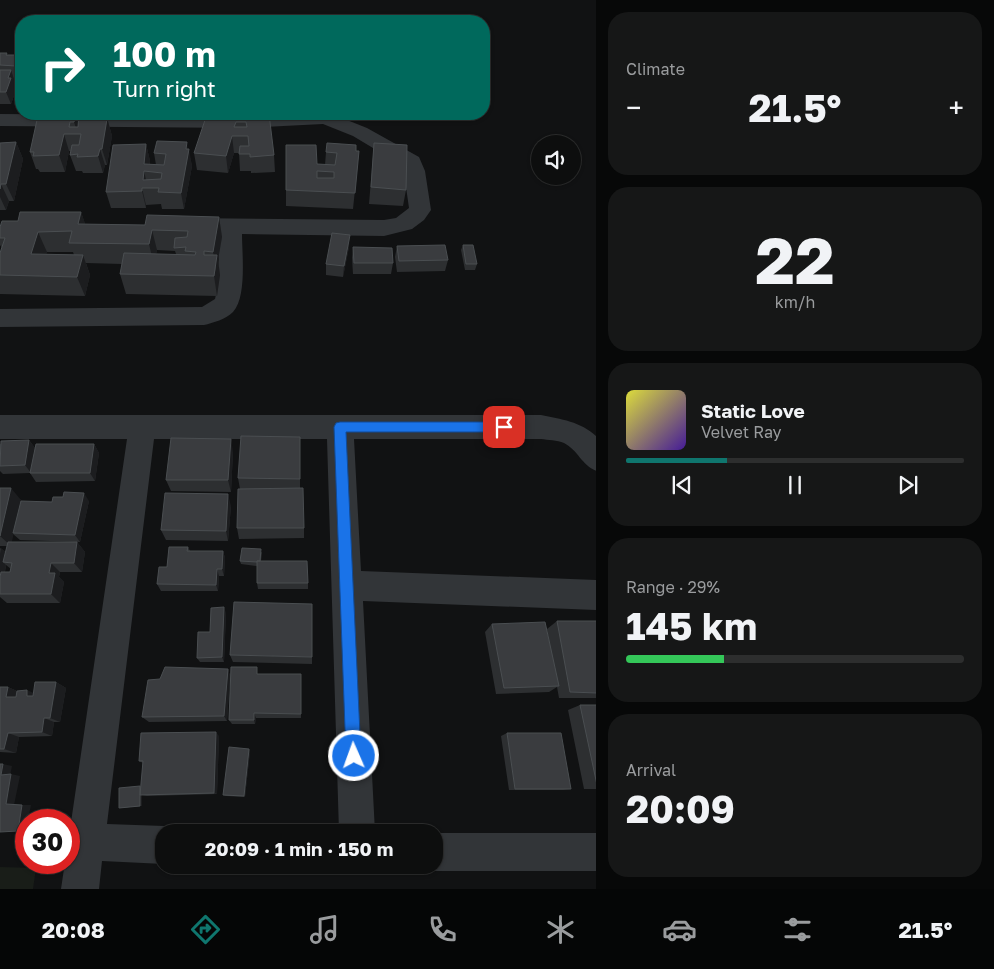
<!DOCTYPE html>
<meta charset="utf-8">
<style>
:root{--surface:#0d0e0e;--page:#161717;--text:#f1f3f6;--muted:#9a9c9e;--line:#2d2e2e;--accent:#0f766e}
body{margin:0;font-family:"Golos Text",sans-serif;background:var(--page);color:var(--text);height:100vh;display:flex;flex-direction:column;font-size:19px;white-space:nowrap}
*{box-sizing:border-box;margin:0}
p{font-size:16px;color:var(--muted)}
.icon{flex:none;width:28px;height:28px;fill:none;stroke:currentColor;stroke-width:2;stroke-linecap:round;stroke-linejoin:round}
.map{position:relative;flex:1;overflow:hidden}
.panel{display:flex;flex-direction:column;gap:12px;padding:12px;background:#070808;width:398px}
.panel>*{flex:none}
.guide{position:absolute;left:15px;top:15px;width:475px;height:105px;border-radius:20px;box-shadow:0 1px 4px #0004,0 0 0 1px var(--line);background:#00695c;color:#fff;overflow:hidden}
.fabs{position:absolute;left:531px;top:135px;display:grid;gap:10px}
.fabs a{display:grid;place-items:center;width:50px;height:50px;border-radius:50%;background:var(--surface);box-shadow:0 1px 4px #0004,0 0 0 1px var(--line);font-size:25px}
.speed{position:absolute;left:15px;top:809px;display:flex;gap:10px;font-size:25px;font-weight:700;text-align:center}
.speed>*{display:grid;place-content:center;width:65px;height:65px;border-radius:50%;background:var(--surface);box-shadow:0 1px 4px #0004,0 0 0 1px var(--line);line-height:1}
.speed .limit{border:8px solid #d22;background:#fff;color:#111}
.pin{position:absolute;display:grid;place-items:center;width:42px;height:42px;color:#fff;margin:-21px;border-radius:10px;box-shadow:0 2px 8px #0006}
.me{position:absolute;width:55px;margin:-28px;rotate:358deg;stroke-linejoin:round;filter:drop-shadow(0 0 4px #0008)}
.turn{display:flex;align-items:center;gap:18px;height:105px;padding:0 15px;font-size:22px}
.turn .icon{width:65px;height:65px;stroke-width:2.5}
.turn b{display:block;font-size:35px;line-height:42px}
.big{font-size:38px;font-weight:700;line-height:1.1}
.panel .widget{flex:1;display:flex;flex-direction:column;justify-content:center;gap:8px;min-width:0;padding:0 18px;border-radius:20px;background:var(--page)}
.panel .dial{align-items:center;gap:0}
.dial b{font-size:65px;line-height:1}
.song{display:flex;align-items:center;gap:15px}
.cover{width:60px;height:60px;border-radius:8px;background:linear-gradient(135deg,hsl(60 70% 55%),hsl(260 70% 35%))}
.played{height:5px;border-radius:2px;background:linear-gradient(90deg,var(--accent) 30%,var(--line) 30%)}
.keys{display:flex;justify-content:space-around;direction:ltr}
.heat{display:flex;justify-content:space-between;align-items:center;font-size:28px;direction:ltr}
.charge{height:8px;border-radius:4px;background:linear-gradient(90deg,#34c759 29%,var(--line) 0)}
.trip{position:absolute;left:155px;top:824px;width:288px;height:50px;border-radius:20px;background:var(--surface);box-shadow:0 1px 4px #0004,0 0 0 1px var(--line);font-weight:700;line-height:50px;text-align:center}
.dock{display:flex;height:80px;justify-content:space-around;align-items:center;background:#050606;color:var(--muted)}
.dock .icon{width:35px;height:35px}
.dock .selected{color:var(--accent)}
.dock b{font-size:22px;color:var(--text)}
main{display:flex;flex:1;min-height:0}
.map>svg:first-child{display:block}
.green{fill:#191d18}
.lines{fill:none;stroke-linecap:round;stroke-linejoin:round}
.minor{fill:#323538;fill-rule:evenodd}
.wall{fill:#2d2f31;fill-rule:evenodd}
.shaded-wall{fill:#1c1d1f}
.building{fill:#3a3c3f;stroke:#4a4e51;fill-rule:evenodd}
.route{fill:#1a73e8;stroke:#114b97}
</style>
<main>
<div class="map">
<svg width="597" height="889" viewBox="0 0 597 889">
<rect width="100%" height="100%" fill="#111213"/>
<!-- green -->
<path class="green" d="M0,867L36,868L33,889H0Z"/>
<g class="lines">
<!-- minor -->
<path class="minor" d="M0,114L246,116L332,114L367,128L419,157L425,171L431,210L424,220L412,229L384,236L242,234C242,254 247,297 233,312C226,319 213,323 204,325L0,327V309L202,307L215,299L217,290L220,234H184L176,232L173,226L176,220L184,218L384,220L396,218L409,208L403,166L353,136L323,124L246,128L0,126Z
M0,415H541C561,419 582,422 597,437V471C582,466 578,450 564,443C557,440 548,440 541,439H354L361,571L597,580V610L363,601L375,832H339L327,439H154L107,824L164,826L177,832H164V864L102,861L99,889H61L65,862H69V836L127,439H0Z
M434,833H597V871H434L421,865H434Z"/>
</g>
<!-- wall -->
<path class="wall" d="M0,53L21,59V74L20,77H14L15,82L14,86L16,90L11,104H0Z
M42,114H78V117L79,114H106L112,136L107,165H105L103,173H83L82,171H76L70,155L71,151H69L65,172H40L38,169H36L30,152Z
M245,114L274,155L275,172L251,173V171H240L239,153H234L228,173L197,170L194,153Z
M16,142L23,159L14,201H9L6,210H0V143Z
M374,143L406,190L403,206L369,204Z
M146,144L150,161V164L156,165L154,153L188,149L192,166L184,209H162L161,204L146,205V208H111L106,192Z
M359,151L353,209L286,206V190L317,164L325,165L326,152Z
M81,212L85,224L145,225L219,217L222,237L218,260L220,275L217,296L126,294L120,274L122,264L86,263L90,275L85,296L0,294V253L2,248L0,245V227L18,221ZM157,250L175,251L176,254H156ZM47,252H73L74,255L46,254Z
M463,245L477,264L475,270H465L461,250Z
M397,246L448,260L445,271L397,272L395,257Z
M349,247L343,277L326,275V264Z
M353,247L393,263L391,274H353L352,258Z
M300,437V488L304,528V538L239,539L237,528L240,489L238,478Z
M29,440L35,448L94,444L99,453L95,481L36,482L30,473L3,474L0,471V444Z
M233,452L231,492L171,491L166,480Z
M0,488L21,500L18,513L52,502L89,501L80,542L20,540L13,534L11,542H77L85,552L82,572H60L59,577L64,582L60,603H7L0,597V548L6,552L7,546H0ZM6,565L11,569L10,572H5Z
M231,506L228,541L166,540L161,530Z
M188,547L190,551H223L225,558L224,576H219L218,591H161L157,584L167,567Z
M262,552L261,561L308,583V589H258L257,583V566L241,564L240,561Z
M226,613L224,662H200L197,658Z
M557,621H597V698H559L557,687L549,692L496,694L485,632L492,624L550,647L547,629Z
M230,655L312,657V664L233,662Z
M228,669L230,676L227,721L149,722L142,717Z
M258,674H301V718H256L255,724H232L229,720Z
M56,682L66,688L60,722H54L52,736L19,737L16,753L0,752V687H8L17,691L33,693Z
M580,705H597V789H584L568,710Z
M507,733L571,789L563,790H509L501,736Z
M219,736L217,794L147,796L142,795V806L119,808L140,786H141L143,763L139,761Z
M249,749L250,751L245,797L226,796L223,795Z"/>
<!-- shaded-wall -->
<path class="shaded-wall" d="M20,55L21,59V74L20,77L16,66Z
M11,70L15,82L14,86L16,90L11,104L6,92L8,78Z
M76,114H78L82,127L78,134L74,122Z
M104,114H106L112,136L107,165L102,149L103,119Z
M64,134L69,151L65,172L59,155Z
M232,136L234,153L228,173L226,156Z
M16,142L23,159L14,201L6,184Z
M187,142L188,152L189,149L192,166L184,209L181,193Z
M146,144L150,161L149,172L144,164Z
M100,149L105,165L103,173L98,156Z
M144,171L148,188L143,180Z
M1,184L9,201L6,210L0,197V189Z
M142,188L146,205V208L142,191Z
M81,212L88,232L86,244L78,224Z
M219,217L222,237L218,260L220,275L217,296L214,276L216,268L213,252Z
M152,230L157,250L154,265L149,244Z
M38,232L47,252L40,274L31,254Z
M350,235L349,247L343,277L344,266Z
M83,255L90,275L85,296L77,277Z
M231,439L233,452L231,492L228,480Z
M29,440L35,448L31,473L25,465Z
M94,444L99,453L95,481L90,473Z
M11,488L21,500L11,546L0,536Z
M84,493L89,501L80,542L75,535Z
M228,494L231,506L228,541L226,531Z
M77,542L85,552L82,572L74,563Z
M1,548L9,555L3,562L6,565L1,590L0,589V554Z
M223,551L225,558L224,576L222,569Z
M51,563L60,572L59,577L64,582L60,603L51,594L49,573Z
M217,569L219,576L218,591L216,585Z
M224,607L226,613L224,662L222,657Z
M228,669L230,676L227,721L224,716Z
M56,682L66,688L60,722L50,718Z
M8,687L19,692L17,702L6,697Z
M27,690L38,695L37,702L27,696Z
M254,713L256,718L255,724L254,720Z
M44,718L54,722L52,736L42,732Z
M216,732L219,736L217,794L214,793Z
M8,733L19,737L16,753L4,749Z
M249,749L250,751L245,797L244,796Z
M3,764L12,766L10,776L1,775Z
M11,774L20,776L14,805L6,804Z
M140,786H142L140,795H142V806H140Z
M22,805H31L28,820H26V831H18Z"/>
<!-- building -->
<path class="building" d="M0,53H7L6,55H20L16,66L0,65Z
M0,70H11L8,78H11L6,92H0Z
M42,114H76L74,122H70L69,127H78L79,114H104L103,119H107L102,149H100L98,156L77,157L78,154L70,155L72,145H79L81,134H64L59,155L33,156L34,152H30L37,120H41Z
M207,114H269L274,155L250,157V154H239L240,146H249L248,136H232L226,156L194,153ZM236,122H246L247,127H234Z
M157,141L187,142L186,149H189L181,193L158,192L159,188H142V191L106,192L113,145L146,144L144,164L164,165L166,154L154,153ZM144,171L162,173L161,179L143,180Z
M16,142L6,184H1L0,189V143Z
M327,143L356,145V151H359L355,193L286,190V145H316L317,164L335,165L337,153L326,152ZM317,171L334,172V178H317Z
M374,143L407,145L406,190L371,187Z
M20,212H81L78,224L145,225L147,215L219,217L213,252L204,251V255H217L214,276L120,274L124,253L195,255L196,252L185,251L186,247L174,248L175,238L187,237L188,231L152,230L149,244L69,243L72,231L38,232L31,254L83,255L77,277L0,275V253L5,238H0V227L2,221H18Z
M332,233L350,235L344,266L326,264Z
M445,245L448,260L399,261L397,246Z
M463,245H473L477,264H466Z
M353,247L392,248L393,263H354Z
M241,436L300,437V479L238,478Z
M171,438L231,439L228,480H166Z
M29,440L25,465L0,466L1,441Z
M36,444H94L90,473H30Z
M0,488H11L0,536Z
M303,488L304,528H237L238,489Z
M64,492L84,493L75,535L13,533L21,501L52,502L53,497H63Z
M165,493L228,494L226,531L161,530Z
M8,542H77L74,563H51L49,573H55L51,594H0V577L1,572H10L12,563L3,562Z
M169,547H188L187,551H223L222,569H217L216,585L157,584L159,567H167Z
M242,548L261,549L260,561H257V562L240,561Z
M257,561H307L308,583H257Z
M234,602L312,604V657L230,655Z
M224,607L222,657L197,658L198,632H210L211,608Z
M557,621H597V693L570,692Z
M545,622L559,686L504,688L492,624Z
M165,667L228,669L224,716L142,717L148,680L160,679Z
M231,667H257V674H301V714L254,713V720H229Z
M35,682H56L50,718H44L42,732L8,733L4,749H0V687H8L6,697H16L17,691L27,690V696H33Z
M580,705H597V785Z
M216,732L214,793L140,795L143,761H139L141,733Z
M507,733H561L571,789H515Z
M229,747L249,749L244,796L223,795Z
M0,764H3L1,775L11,774L6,804L22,805L18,831L0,832Z
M140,786V806L119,808V788Z"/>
<!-- route -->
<path class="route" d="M340,422H504L508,423L510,427L508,430L504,432H346L361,756L359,762L354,764L349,762L346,756L334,427L336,423Z"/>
</svg>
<div class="fabs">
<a><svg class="icon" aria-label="sound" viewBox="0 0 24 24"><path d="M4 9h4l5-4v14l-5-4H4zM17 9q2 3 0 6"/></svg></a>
</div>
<div class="speed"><div class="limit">30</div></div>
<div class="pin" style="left:504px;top:427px;background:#d93025"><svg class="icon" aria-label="arrive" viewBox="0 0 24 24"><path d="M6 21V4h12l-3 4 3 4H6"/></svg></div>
<svg class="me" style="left:354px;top:756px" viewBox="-20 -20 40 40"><circle r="17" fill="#1a73e8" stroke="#fff" stroke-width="3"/><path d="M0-11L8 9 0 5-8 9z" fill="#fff"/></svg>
<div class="trip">20:09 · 1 min · 150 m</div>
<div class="guide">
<div class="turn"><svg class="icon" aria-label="right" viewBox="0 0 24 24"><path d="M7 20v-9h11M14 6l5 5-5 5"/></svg><div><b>100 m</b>Turn right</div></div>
</div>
</div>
<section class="panel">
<div class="widget"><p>Climate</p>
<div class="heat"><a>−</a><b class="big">21.5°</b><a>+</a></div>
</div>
<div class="widget dial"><b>22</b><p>km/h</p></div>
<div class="widget">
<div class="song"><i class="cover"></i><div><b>Static Love</b><p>Velvet Ray</p></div></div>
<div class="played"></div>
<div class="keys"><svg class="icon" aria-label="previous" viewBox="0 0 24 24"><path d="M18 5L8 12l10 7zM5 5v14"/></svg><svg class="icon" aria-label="pause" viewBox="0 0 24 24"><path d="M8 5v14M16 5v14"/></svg><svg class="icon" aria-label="next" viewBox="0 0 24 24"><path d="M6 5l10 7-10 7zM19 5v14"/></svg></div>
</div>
<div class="widget"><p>Range · 29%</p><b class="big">145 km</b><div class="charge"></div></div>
<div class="widget"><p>Arrival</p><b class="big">20:09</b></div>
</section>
</main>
<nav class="dock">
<b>20:08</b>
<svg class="icon selected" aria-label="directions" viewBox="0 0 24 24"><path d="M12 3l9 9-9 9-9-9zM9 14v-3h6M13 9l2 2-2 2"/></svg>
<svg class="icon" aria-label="music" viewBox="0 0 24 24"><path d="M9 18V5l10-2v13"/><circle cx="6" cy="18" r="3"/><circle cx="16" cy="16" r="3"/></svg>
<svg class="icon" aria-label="phone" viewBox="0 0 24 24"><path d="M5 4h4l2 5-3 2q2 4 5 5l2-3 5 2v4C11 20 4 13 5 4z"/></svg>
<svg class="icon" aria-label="climate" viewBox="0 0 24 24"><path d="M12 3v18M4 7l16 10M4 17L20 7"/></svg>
<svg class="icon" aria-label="car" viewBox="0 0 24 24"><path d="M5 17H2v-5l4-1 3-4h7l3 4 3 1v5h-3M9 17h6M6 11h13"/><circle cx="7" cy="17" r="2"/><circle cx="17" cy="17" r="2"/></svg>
<svg class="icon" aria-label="filters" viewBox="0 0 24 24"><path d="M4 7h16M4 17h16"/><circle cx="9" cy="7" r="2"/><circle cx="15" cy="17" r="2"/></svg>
<b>21.5°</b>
</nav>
